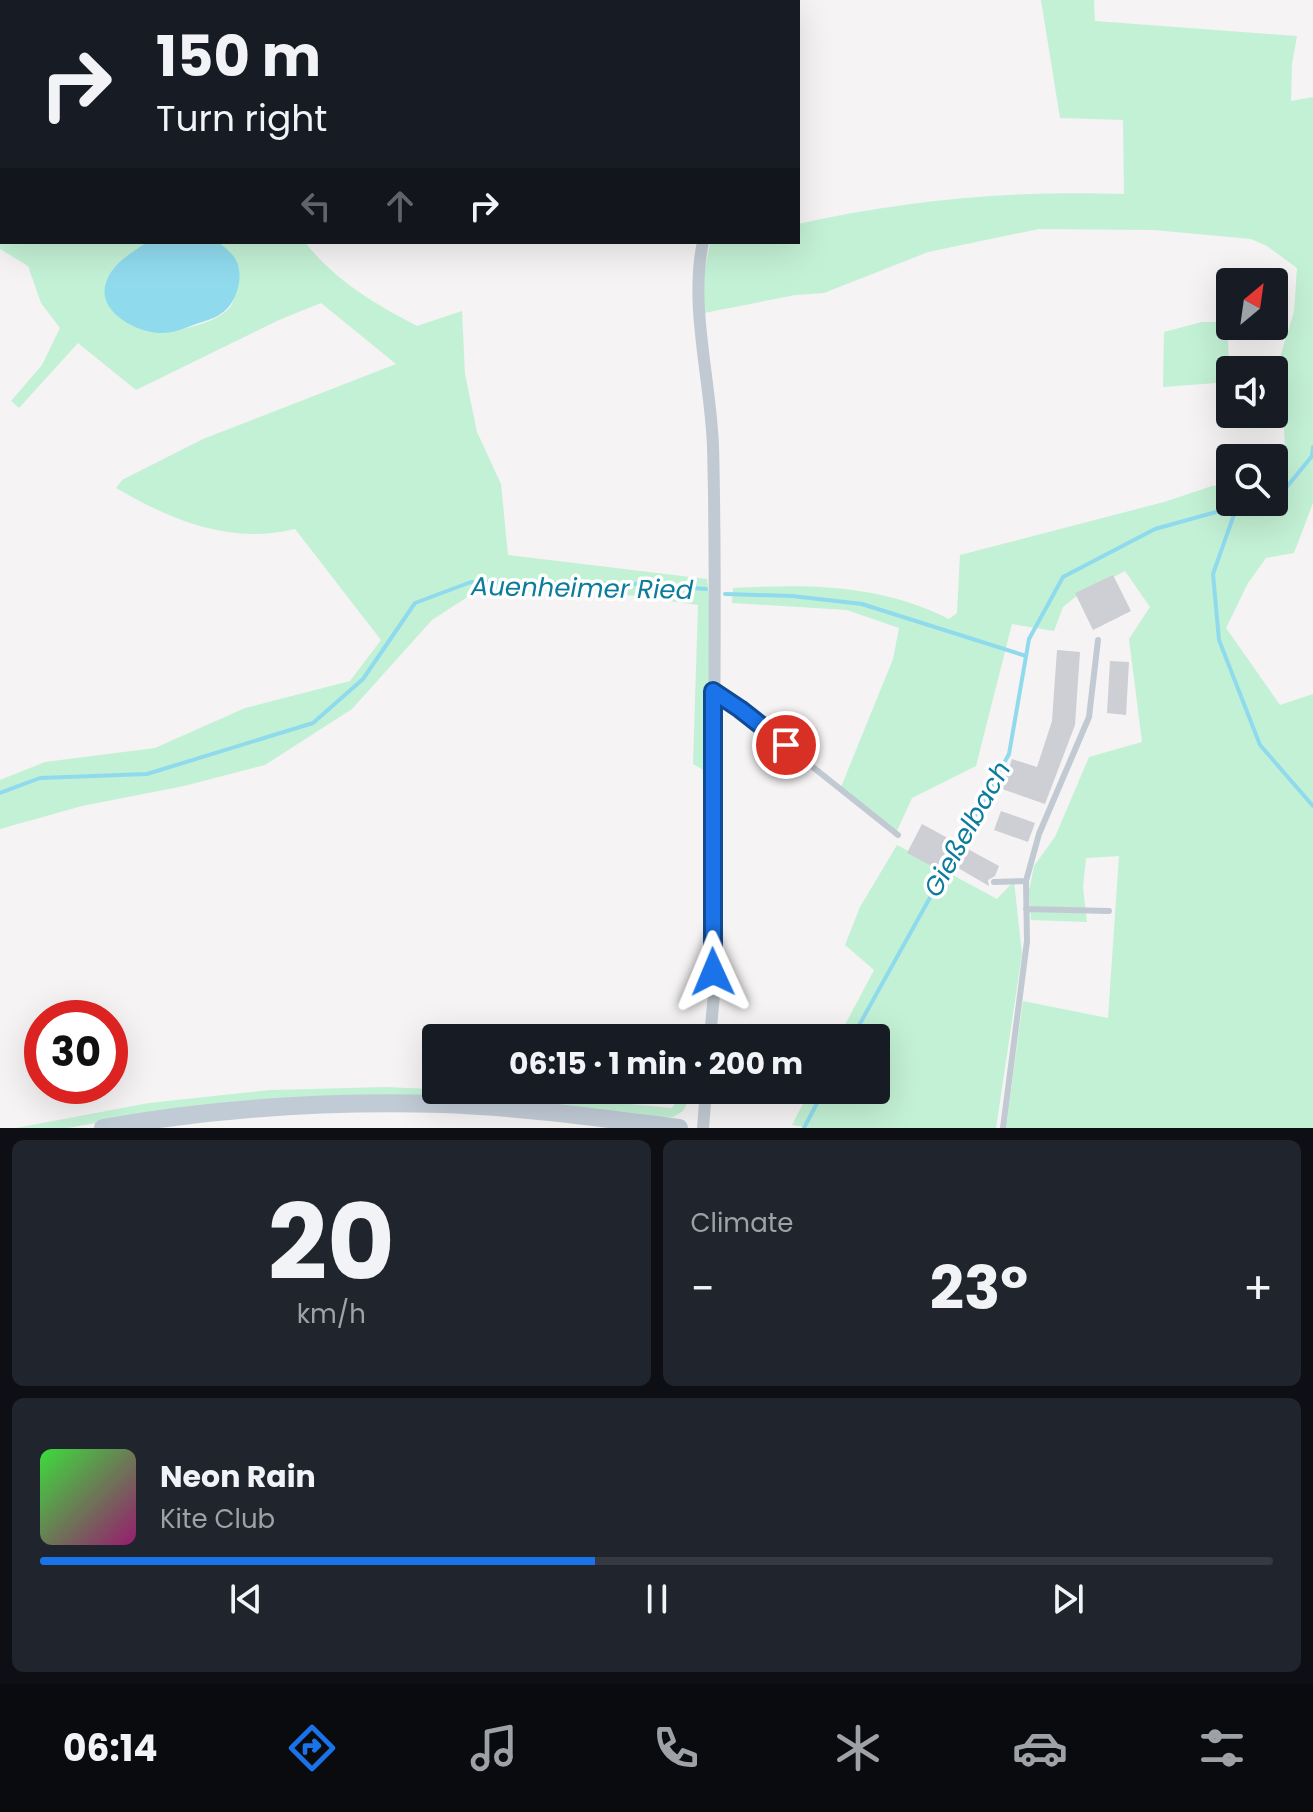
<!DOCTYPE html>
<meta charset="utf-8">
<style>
:root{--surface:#171b24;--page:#20242c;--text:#f1f3f6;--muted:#9ea1a6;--line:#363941;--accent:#1a73e8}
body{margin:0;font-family:Poppins,sans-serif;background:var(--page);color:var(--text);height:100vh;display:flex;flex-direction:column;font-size:30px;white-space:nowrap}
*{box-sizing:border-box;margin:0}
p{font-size:26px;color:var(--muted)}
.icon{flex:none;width:44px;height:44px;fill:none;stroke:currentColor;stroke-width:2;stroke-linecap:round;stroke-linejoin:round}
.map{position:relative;height:1128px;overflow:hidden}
.drawer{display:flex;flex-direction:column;gap:12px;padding:12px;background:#0d0f14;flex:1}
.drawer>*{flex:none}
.banner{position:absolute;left:0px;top:0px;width:800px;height:244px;box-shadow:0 8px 32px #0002;background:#171b24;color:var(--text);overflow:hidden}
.needle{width:52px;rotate:29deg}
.controls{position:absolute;left:1216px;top:268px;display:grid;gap:16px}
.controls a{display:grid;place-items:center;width:72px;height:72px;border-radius:8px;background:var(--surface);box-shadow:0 8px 32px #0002;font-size:40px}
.speed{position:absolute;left:24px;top:1000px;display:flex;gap:16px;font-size:40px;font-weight:700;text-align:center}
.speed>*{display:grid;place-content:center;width:104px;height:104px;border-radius:50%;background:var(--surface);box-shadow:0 8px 32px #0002;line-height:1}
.speed .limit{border:12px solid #d22;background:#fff;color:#111}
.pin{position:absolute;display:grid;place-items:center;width:68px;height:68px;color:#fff;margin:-34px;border:4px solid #fff;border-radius:50%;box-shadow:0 2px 8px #0007}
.me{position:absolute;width:88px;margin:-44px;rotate:359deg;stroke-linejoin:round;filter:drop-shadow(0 0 6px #0008)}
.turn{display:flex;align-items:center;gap:28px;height:168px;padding:0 24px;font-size:36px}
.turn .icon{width:104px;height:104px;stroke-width:2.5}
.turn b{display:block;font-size:56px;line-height:68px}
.lanes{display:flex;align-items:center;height:76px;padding:0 24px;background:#0003;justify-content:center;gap:40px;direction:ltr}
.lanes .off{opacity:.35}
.big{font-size:60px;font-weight:700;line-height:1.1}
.drawer .widget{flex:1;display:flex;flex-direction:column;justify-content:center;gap:12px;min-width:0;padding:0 28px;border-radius:12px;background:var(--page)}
.drawer .dial{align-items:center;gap:0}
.dial b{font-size:104px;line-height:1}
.song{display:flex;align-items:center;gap:24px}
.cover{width:96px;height:96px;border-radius:12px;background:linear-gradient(135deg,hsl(120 70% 55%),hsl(320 70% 35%))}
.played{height:8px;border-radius:4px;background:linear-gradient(90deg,var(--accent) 45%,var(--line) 45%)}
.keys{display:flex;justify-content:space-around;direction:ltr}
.heat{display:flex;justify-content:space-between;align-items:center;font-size:44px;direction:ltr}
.drawer .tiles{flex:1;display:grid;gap:12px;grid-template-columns:1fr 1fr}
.widget:last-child{grid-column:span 2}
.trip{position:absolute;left:422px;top:1024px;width:468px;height:80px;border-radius:8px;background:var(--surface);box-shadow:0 8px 32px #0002;font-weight:700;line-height:80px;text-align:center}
.menu{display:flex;height:128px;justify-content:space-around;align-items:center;background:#090b0e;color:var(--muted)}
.menu .icon{width:56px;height:56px}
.menu .active{color:var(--accent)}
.menu b{font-size:36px;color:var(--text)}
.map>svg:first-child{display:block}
.green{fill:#c3f1d5}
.water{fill:#90daee}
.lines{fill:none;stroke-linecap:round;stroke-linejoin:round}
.stream{stroke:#90daee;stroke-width:4}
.building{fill:#cdcfd5}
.service{stroke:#c1cad2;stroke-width:6}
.minor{stroke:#c1cad2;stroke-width:12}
.secondary{stroke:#c1cbd6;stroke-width:18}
.route-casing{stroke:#114b97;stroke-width:20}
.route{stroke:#1a73e8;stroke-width:14}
.labels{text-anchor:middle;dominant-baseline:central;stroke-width:7;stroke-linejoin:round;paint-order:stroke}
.water-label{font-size:26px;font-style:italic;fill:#0c7c9b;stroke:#fff}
</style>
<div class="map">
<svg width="1313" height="1128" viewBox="0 0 1313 1128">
<rect width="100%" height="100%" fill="#f5f3f3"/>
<!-- green -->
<path class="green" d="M474,0H761L476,2Z
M1041,0H1094L1095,21L1297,36L1292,64L1291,101L1313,97V503L1294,553L1266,558L1248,583L1226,628L1280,705L1313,694V1128H1006L1023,1001L1108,1018L1119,856L1086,858L1083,887L1087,922L1031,920L1029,891L1034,866L1055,837L1089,757L1142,742L1129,639L1150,607L1125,571L1074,598L1063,607L1054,631L1012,624L976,766L912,798L896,833L841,787L893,659L899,628L847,610L732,603L733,588C809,584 879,584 949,619L957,613L960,555L1164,502L1212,486L1230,484V502H1274V477L1286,475L1281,354L1294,312L1297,268L1267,246L1251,239L1154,230L1039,229L928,252L824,293L795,295L704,313L703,277L710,244L798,242V224C905,200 1015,190 1124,194L1123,120L1060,118Z
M0,193L2,242H147C128,255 107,268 105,293C115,304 127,323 140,328C161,337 221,325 232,304C237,293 235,272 236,260L219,242H305C334,280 375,304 417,326L462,311L465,374L477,432L501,484L508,555L707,579L710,605L707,772L693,764L698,605L592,590L472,594L432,620L352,709L265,765L184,786L82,806L0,829V780L45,762L155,748L245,708L350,681L381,640L295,529C230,545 171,520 116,488L122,480L203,439L396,364L321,303L279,320L136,390L78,343L19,408L11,401L42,365L60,328L41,303L28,266L0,249Z
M1202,322H1227L1230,382L1163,387L1164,332Z
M897,845L997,899L1014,881L1022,954L996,1128H809L792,1125L810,1090H876V1038H838L874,970L845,945L860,907Z
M387,1087L512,1093L672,1108L684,1090H694L683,1111L673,1117L656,1118L565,1108L152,1113L68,1128H16L149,1103L270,1090Z"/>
<!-- water -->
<path class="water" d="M147,242H219C224,247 233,254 236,260C245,277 236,306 219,315C213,319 204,321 196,324C185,328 171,334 160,333C135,332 94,310 107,280C114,262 133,252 147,242Z"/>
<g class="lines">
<!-- stream -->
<path class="stream" d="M1274,496L1281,494L1312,456L1313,447
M1237,506L1213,574L1219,640L1260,745L1313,806
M725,594L792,596L862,604L1026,656
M0,793L40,778L147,774L313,723L363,679L415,603L471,582L641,584L706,589
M958,847L1009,754L1029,639L1063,577L1155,529L1252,502
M852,1038L952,858
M804,1128L824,1090"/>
</g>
<!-- building -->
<path class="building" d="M1113,575L1131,611L1093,630L1075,593Z
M1057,650L1080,652L1075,725L1045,804L1002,789L1012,759L1037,767L1052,721Z
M1110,661L1129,662L1126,715L1107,713Z
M1001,811L1035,823L1028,842L994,830Z
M922,824L999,866L995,876L988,880L989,886L946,861L941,871L907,853Z"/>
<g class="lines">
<!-- service -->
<path class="service" d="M716,693L740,709L898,835
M1026,881L1039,834L1089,717L1098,640
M994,882L1026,881L1027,941L1003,1128
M1026,909L1109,911"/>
<!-- minor -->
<path class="minor" d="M770,2V0
M703,242C689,306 711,381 713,447C718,629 711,812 714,994L710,1038
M703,1128L706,1090"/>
<!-- secondary -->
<path class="secondary" d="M103,1128C214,1108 331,1101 443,1104C522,1107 601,1118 679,1128"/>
</g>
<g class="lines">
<defs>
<path id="route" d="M713,972V691L740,709L786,745"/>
</defs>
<!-- route casing -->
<use href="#route" class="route-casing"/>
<!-- route -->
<use href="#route" class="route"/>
</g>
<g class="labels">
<!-- water labels -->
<g class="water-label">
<text transform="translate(582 588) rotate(1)">Auenheimer Ried</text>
<text transform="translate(967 829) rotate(-61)">Gießelbach</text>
</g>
</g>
</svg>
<div class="controls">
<a><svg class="needle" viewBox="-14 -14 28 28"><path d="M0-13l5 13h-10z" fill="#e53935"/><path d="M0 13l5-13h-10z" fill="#9ea1a6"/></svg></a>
<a><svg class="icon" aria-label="sound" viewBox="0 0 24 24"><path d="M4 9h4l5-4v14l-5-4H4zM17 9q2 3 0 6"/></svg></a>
<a><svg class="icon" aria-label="search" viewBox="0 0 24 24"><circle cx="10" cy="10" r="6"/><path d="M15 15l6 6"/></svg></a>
</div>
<div class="speed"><div class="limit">30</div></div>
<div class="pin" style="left:786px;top:745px;background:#d93025"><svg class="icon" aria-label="arrive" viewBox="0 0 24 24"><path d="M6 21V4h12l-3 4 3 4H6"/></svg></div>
<svg class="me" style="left:713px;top:972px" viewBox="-20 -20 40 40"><path d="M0-17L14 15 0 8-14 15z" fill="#1a73e8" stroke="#fff" stroke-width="4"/></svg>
<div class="trip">06:15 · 1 min · 200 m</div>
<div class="banner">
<div class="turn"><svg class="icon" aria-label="right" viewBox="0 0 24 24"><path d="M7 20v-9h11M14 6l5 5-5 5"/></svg><div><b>150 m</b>Turn right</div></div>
<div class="lanes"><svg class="icon off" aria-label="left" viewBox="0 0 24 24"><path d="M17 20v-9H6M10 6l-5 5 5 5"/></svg><svg class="icon off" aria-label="ahead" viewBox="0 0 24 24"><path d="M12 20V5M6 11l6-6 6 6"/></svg><svg class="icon" aria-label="right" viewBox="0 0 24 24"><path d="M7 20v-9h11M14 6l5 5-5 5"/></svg></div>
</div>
</div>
<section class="drawer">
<div class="tiles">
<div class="widget dial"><b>20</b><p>km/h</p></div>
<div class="widget"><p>Climate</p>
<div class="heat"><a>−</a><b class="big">23°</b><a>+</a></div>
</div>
<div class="widget">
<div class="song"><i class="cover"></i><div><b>Neon Rain</b><p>Kite Club</p></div></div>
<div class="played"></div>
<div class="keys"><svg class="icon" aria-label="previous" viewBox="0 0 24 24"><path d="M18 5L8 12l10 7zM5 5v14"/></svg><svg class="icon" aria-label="pause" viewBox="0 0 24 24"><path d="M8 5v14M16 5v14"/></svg><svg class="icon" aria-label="next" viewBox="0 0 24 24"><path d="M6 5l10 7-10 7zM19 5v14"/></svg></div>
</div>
</div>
</section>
<nav class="menu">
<b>06:14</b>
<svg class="icon active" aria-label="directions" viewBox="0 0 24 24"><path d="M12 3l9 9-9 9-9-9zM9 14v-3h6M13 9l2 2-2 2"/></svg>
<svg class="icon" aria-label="music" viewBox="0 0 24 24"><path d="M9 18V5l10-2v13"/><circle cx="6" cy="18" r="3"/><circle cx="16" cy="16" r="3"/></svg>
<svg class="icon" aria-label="phone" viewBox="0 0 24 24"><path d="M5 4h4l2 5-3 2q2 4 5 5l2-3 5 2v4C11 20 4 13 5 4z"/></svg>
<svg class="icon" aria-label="climate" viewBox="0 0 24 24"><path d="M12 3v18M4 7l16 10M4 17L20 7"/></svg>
<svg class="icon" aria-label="car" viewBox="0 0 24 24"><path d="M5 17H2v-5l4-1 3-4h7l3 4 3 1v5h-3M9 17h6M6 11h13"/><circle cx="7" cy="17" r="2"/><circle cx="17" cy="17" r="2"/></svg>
<svg class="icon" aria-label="filters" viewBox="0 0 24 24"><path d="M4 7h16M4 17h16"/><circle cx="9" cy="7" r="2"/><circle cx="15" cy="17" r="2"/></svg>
</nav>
